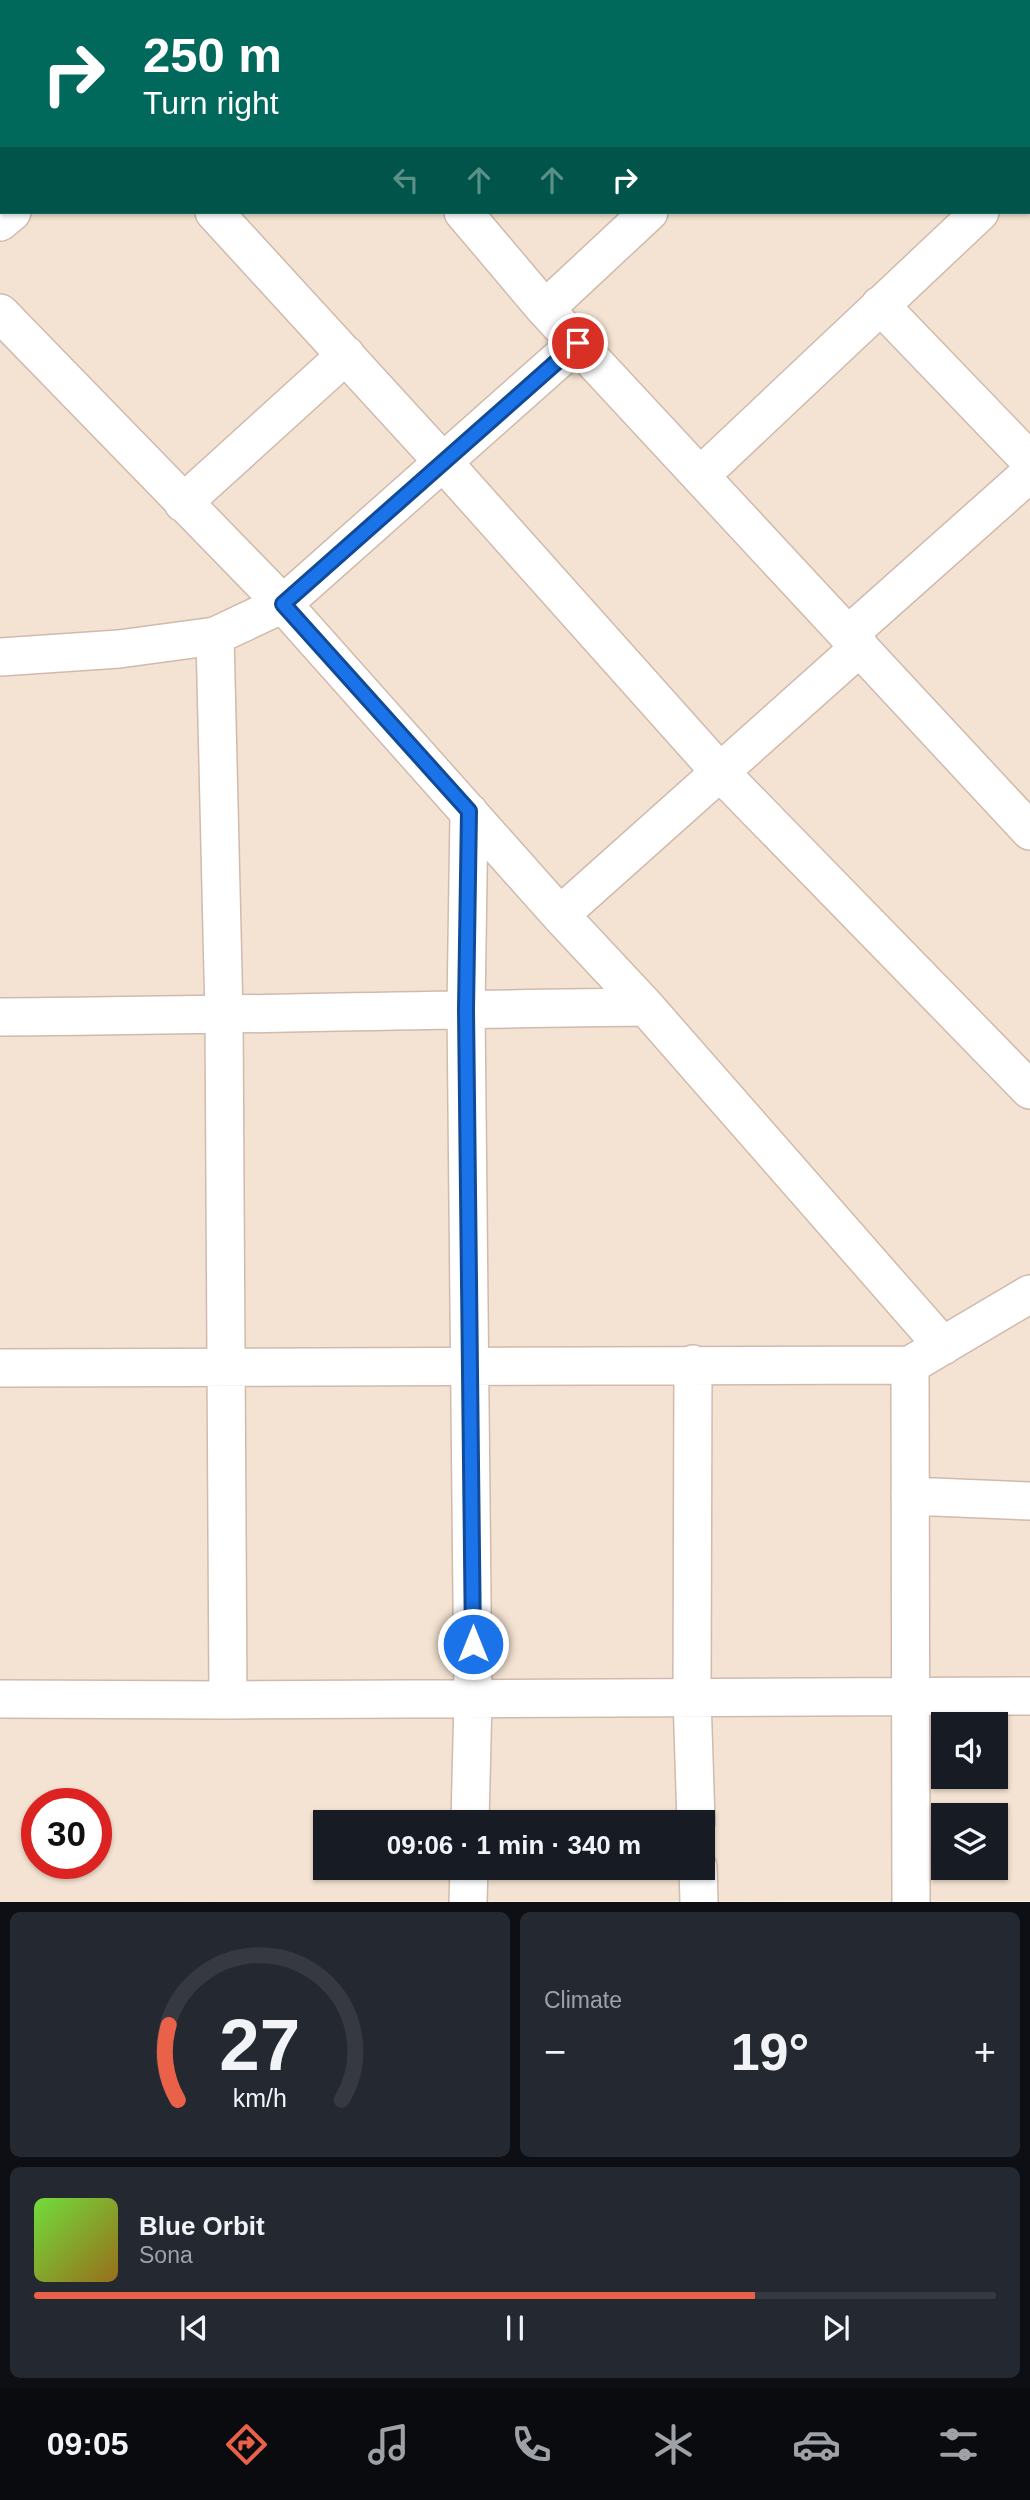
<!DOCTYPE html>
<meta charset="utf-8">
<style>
:root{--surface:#171b24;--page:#242831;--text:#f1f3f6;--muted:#9ea1a6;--line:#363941;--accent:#e86148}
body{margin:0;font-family:Helvetica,sans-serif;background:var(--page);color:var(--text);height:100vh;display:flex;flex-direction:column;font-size:26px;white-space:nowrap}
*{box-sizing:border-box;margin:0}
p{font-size:23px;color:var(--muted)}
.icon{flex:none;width:38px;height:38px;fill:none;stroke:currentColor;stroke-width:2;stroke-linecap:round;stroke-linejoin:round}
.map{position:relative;height:1902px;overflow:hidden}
.sheet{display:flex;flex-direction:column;gap:10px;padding:10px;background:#0d0f14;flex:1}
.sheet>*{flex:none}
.top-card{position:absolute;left:0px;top:0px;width:1031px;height:214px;box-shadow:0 2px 5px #0004;background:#00695c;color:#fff;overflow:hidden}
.tools{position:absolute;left:931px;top:1712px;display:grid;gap:14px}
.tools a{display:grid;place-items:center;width:77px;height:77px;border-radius:0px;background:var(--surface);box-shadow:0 2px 5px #0004;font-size:35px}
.speed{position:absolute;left:21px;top:1788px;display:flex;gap:14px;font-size:35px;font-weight:700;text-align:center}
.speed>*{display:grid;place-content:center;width:91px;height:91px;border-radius:50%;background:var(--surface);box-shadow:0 2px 5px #0004;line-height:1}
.speed .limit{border:10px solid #d22;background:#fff;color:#111}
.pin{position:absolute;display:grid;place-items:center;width:60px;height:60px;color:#fff;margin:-30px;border:4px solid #fff;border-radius:50%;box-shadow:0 2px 7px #0007}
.me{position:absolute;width:77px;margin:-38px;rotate:0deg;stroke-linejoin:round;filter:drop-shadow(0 0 5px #0008)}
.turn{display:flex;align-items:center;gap:24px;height:147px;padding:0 28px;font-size:32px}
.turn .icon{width:91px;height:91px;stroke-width:2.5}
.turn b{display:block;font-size:49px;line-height:60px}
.lanes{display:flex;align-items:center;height:66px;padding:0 28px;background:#0003;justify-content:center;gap:35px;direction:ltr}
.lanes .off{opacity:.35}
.big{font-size:52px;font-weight:700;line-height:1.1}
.sheet .widget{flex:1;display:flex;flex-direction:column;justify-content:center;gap:10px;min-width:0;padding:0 24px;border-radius:10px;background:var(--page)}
.sheet .dial{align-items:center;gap:0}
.dial svg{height:182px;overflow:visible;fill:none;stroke:var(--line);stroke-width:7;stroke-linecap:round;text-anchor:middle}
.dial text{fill:var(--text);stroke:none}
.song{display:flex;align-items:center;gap:21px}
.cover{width:84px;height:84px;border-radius:10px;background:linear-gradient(135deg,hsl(100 70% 55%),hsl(40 70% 35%))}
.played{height:7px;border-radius:4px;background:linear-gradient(90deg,var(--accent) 75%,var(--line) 75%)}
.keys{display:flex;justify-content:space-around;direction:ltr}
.heat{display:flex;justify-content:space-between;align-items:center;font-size:38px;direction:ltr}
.sheet .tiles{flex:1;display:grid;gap:10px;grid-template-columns:1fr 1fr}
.widget:last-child{grid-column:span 2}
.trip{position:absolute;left:313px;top:1810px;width:402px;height:70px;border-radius:0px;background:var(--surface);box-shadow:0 2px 5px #0004;font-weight:700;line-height:70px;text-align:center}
.tabs{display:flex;height:112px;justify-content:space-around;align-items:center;background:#090b0e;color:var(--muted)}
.tabs .icon{width:49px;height:49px}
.tabs .current{color:var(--accent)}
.tabs b{font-size:32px;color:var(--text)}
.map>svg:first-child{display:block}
.residential{fill:#f4e3d2;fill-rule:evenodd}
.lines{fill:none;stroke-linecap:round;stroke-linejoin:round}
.minor-casing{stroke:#d0baad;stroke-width:40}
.minor{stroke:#fff;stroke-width:37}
.route-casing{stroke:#114b97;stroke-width:18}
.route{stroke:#1a73e8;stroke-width:12}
</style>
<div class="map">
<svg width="1030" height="1902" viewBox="0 0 1030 1902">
<rect width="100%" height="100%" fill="#fcf1e4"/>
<!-- residential -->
<path class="residential" d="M0,0H1030V1901L0,1902ZM2,2H1029V212H2ZM943,1724H996V1776H943ZM37,1804H96V1864H37ZM943,1815H996V1867H943ZM326,1822H704V1867H326Z"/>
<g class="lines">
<defs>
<path id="minor" d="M285,0L286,2
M238,2L239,0
M873,2L875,0
M1029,189L1030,190
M214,212L443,462L720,772L1030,1090
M463,212L545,309L1030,831
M0,222L12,212
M880,305L1030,461
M545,309L649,212
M0,313L283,604L560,915L646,1007L943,1346
M700,476L980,212
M183,503L346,355
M848,635L1030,473
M215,636L224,1016L228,1700
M0,657L119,649L215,636L283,604L577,343
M469,812L466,1009L473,1699L470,1822
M560,915L860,647
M0,1017C215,1016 431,1009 646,1007
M693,1364L692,1697L696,1822
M910,1365L911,1902
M0,1368L910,1365L1030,1294
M910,1496L1030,1501
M0,1699L228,1700L1030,1696
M698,1867L699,1902
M468,1902L469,1867"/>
</defs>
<!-- minor casing -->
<use href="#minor" class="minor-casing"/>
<!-- minor -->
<use href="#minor" class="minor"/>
</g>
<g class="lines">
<defs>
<path id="route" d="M473,1644L466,1009L469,811L283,604L578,343"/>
</defs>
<!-- route casing -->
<use href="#route" class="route-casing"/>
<!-- route -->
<use href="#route" class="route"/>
</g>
</svg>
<div class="tools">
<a><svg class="icon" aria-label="sound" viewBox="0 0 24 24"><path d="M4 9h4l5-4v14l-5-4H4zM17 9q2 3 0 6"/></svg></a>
<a><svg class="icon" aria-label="layers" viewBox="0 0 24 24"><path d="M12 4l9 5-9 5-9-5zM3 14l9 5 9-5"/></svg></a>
</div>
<div class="speed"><div class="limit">30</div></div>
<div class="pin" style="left:578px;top:343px;background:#d93025"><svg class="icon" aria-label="arrive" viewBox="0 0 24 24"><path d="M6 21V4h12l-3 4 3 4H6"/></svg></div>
<svg class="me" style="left:473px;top:1644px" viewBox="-20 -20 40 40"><circle r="17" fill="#1a73e8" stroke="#fff" stroke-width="3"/><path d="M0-11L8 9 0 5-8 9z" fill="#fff"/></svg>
<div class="trip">09:06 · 1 min · 340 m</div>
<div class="top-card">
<div class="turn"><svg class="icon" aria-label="right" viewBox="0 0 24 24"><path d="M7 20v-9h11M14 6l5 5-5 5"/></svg><div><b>250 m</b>Turn right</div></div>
<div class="lanes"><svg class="icon off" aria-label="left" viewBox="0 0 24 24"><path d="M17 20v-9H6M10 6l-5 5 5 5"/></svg><svg class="icon off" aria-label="ahead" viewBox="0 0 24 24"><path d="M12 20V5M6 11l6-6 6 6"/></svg><svg class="icon off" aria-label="ahead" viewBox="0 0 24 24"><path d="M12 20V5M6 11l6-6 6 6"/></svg><svg class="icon" aria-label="right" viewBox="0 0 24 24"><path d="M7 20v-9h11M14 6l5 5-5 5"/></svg></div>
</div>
</div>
<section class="sheet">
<div class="tiles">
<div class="widget dial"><svg viewBox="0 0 100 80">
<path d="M14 69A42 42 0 1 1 86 69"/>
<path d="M14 69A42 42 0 0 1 10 36" stroke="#e86148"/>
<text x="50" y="56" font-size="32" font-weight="700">27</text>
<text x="50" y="72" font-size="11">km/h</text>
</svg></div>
<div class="widget"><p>Climate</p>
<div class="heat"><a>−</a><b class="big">19°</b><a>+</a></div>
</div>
<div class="widget">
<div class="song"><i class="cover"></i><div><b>Blue Orbit</b><p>Sona</p></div></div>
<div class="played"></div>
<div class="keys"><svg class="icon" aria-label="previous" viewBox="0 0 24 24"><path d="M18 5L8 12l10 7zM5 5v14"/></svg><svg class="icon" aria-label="pause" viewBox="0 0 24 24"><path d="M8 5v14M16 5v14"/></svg><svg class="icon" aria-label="next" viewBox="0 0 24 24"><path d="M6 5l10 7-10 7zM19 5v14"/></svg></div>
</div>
</div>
</section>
<nav class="tabs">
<b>09:05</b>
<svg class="icon current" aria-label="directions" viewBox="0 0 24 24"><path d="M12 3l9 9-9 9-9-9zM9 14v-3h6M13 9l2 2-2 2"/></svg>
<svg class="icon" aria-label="music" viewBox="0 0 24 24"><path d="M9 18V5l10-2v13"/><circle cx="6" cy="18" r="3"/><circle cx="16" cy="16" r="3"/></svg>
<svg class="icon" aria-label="phone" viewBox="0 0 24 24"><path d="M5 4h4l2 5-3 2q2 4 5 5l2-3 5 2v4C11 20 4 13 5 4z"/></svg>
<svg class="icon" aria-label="climate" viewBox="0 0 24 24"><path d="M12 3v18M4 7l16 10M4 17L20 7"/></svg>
<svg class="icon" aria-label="car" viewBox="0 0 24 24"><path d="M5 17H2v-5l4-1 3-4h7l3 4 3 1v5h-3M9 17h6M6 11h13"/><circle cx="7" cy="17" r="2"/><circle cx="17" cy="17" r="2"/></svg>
<svg class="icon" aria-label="filters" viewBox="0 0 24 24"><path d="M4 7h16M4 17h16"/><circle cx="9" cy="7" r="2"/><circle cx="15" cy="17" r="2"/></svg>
</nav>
